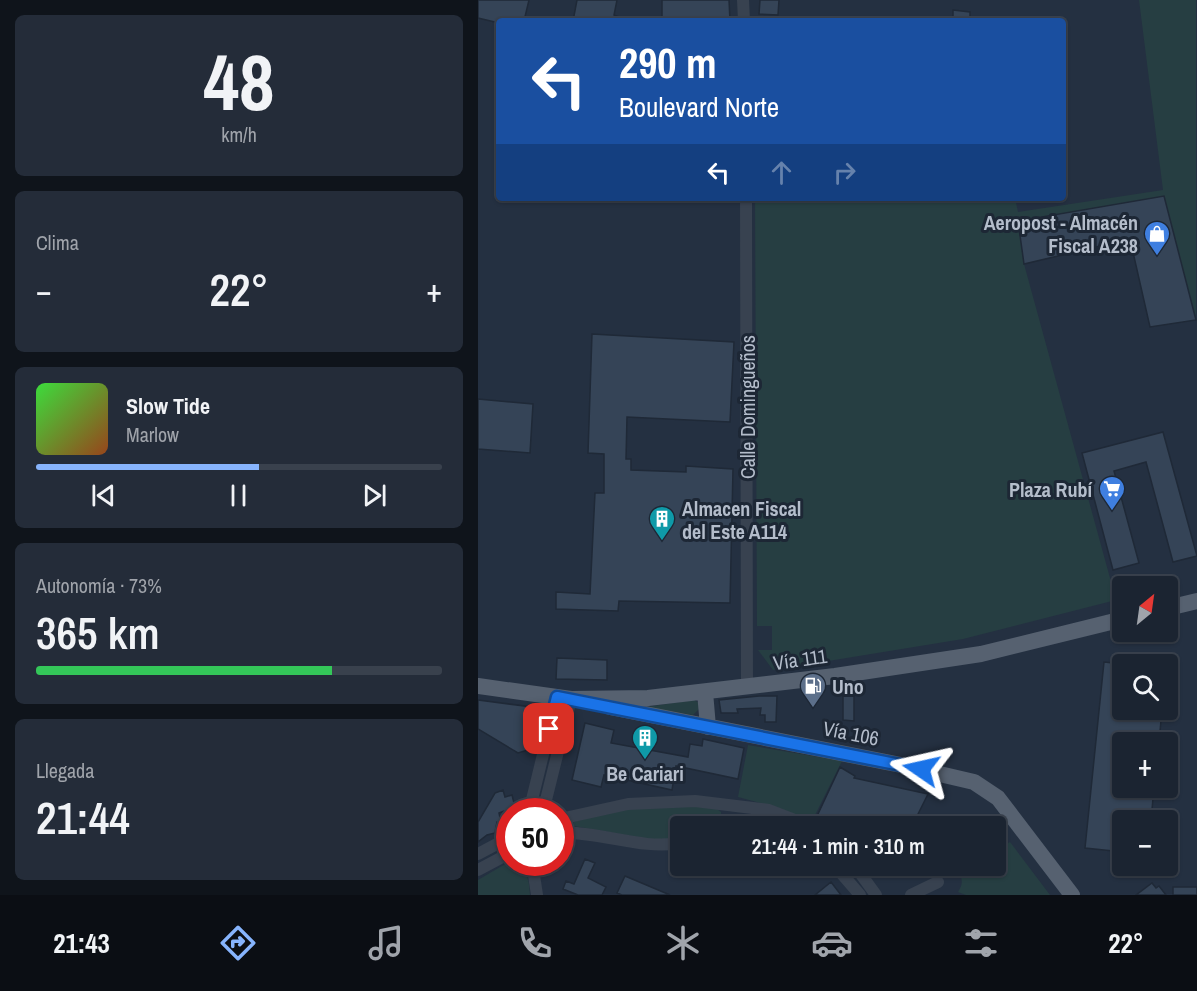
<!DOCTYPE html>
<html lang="es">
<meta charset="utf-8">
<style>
:root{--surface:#1b2431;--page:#242c39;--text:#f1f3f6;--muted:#a0a4ab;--line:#39414d;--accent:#87b4fd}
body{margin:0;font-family:"Archivo Narrow",sans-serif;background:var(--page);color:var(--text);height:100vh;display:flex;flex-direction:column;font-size:22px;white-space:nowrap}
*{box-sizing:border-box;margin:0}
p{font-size:20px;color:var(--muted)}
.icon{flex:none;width:33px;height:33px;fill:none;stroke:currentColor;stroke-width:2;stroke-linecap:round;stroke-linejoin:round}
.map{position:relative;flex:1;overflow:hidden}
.side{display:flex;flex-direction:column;gap:15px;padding:15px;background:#0f141b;width:478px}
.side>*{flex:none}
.guide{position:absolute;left:18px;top:18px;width:570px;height:183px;border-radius:6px;box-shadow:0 2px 4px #0004,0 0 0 2px var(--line);background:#1a4fa0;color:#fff;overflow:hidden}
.needle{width:39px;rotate:29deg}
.buttons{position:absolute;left:634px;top:576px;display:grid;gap:12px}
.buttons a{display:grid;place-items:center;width:66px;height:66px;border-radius:6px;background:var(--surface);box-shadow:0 2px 4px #0004,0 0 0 2px var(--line);font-size:30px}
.speed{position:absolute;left:18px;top:798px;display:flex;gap:12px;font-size:30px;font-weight:700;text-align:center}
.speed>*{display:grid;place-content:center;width:78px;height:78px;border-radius:50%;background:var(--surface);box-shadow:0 2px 4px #0004,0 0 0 2px var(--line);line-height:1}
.speed .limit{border:9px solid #d22;background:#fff;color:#111}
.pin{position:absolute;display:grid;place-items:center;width:51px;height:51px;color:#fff;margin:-26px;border-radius:12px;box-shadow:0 3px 9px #0006}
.me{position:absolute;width:66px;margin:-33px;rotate:281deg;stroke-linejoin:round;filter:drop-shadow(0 0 4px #0008)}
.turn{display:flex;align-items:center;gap:21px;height:126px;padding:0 24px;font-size:27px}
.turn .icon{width:78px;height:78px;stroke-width:2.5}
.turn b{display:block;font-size:42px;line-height:51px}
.lanes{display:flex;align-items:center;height:57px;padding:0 24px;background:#0003;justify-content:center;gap:30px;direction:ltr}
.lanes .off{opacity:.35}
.big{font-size:45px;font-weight:600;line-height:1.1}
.side .widget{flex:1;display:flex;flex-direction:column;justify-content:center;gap:9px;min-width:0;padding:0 21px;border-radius:9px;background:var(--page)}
.side .dial{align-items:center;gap:0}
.dial b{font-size:78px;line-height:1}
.song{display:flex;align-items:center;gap:18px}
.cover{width:72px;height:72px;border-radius:9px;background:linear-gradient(135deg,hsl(120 70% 55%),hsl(20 70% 35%))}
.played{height:6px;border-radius:3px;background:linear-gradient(90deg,var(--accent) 55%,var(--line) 55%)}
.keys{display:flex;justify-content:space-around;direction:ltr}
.heat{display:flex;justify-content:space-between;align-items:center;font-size:33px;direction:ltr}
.charge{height:9px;border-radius:4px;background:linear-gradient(90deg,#34c759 73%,var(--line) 0)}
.trip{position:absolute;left:192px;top:816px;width:336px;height:60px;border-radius:6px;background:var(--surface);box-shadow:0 2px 4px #0004,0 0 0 2px var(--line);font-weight:600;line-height:60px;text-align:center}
.menu{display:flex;height:96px;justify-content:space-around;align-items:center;background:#0b0e14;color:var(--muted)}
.menu .icon{width:42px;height:42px}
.menu .on{color:var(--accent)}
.menu b{font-size:27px;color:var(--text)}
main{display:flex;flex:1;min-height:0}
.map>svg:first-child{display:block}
.green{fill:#263e42}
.building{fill:#354457;stroke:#1f2937;stroke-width:1.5}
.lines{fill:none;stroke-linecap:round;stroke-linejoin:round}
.minor{stroke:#384250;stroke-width:12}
.major{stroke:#566170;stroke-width:16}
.route-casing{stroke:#114b97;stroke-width:15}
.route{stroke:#1a73e8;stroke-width:10}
.labels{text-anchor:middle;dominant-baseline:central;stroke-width:6;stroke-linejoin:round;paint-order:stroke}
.poi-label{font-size:20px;font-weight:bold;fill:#b4bdcb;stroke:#1d2735;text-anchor:end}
.street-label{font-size:20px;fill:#b4bdcb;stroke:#1d2735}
</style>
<main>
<section class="side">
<div class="widget dial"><b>48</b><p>km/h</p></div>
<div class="widget"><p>Clima</p>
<div class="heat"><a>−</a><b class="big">22°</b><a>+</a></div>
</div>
<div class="widget">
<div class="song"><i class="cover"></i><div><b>Slow Tide</b><p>Marlow</p></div></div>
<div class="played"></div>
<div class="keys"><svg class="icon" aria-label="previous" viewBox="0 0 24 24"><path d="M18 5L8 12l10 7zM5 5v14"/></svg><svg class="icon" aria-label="pause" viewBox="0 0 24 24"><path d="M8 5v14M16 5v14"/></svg><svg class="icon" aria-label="next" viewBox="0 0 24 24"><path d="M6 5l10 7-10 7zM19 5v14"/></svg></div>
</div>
<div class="widget"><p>Autonomía · 73%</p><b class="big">365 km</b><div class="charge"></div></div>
<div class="widget"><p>Llegada</p><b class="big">21:44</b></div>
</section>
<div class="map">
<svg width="719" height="895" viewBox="0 0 719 895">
<rect width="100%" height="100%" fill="#243041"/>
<!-- green -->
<path class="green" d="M661,0H718V321L686,196L540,221L546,264L638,600L485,639L295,670L280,650H294V626H279L277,198H537L540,212L685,190Z
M216,700L221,703L222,708L215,715L168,707Z
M62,708H66L67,712L58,749L51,748Z
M270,745L364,761L333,823L304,809L260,797Z
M212,803L239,809L243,812C245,831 215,826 202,826V838L176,840L96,826V822L136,810Z
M532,842L572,895H488L480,892C486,883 484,878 480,869L487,866H518V850Z
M29,863C49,864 51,878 52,895H0V880Z"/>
<!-- building -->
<path class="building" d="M0,0H51L46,21H21V23L0,18Z
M99,0H139L136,15L151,21H95Z
M184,0H251L252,21H184Z
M282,0H301L300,15L281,14Z
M475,10L492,12V19L475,17Z
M686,196L718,320L672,327L652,239L546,264L540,221Z
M114,334L256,342L252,422L149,417L148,459H153V470L208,472V466L255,469L252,603L141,601L140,611L78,609V592L112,594L117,493H126V454L110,453Z
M0,399L55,404L52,453L0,449Z
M685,432L719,556L695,562L668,462L636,471L661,563L635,570L604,453Z
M79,658L129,660V680L78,679Z
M626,662L645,664V710H684L681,742H645V788H676L673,820H645V852L607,848Z
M281,696H299L298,722H287V715H282L283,708L259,709L260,713H243L241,700Z
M365,696H376V721L365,720Z
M0,700L62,708L50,750L40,753L0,729Z
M107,723L136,730L133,743L210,757L212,744L224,746L225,739L266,748L260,779L198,766L194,790L126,775L123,787L94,780Z
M362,767L377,776L376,778L450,794L434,826H347L351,819L340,814Z
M25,790L27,797L34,795L37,807L21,813L23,822H19L17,833L9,835L0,842V822L17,793Z
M107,859L117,863L110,878L128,887L124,895H100L85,889L88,881L96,884Z
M147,876L192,895H144L139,893Z
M353,882L363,895H337Z
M674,883L678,888L681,886L688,895H658Z
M695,887H719V895H695Z"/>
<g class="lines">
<!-- minor -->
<path class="minor" d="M265,0L266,21
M268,198L269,687
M51,812L79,697
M65,812L93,699
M82,819L150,804L217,801L291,810L317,820L329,826
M240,826C259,819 278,820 296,826
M82,833C123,831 162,850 202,843
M0,854L30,838
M54,862L59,895
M357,866L382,895
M377,866L398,895
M0,870L32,853
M433,895L460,882"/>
<!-- major -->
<path class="major" d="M690,608L719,601
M0,686L93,699L170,698L357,676L503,654L645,619
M227,692L230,727
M132,707L423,765L496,782L520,798L594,895"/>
</g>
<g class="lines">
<defs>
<path id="route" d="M71,729L79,697L443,769"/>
</defs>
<!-- route casing -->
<use href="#route" class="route-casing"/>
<!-- route -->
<use href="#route" class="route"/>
</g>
<!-- icons -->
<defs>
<symbol id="shop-pin" viewBox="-11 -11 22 30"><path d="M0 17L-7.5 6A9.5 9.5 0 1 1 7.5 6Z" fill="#3f7fe0" stroke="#1d2735"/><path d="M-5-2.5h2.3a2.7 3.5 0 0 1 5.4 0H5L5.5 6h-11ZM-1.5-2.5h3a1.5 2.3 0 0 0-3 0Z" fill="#fff"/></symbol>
<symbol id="supermarket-pin" viewBox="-11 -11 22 30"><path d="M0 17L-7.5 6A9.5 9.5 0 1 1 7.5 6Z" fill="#3f7fe0" stroke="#1d2735"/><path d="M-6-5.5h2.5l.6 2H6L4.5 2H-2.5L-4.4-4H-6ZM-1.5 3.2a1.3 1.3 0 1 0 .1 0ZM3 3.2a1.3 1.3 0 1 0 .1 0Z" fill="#fff"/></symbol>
<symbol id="building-pin" viewBox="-11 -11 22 30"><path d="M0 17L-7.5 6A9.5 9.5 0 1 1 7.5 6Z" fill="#0f9aa8" stroke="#1d2735"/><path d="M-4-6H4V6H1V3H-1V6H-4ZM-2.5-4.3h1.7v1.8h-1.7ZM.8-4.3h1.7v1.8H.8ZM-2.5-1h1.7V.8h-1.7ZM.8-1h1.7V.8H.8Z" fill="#fff"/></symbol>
<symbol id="fuel-pin" viewBox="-11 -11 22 30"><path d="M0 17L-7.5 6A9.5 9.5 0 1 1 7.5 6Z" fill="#5c6f8a" stroke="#1d2735"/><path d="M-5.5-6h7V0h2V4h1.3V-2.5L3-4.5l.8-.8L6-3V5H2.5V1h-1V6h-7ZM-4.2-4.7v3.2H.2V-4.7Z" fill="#fff"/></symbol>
</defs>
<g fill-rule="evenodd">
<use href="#shop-pin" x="664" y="219" width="30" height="40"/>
<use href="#supermarket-pin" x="619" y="474" width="30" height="40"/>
<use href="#building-pin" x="169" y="504" width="30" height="40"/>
<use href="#fuel-pin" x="320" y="671" width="30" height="40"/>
<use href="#building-pin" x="152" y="723" width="30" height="40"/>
</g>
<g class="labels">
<!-- poi labels -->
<g class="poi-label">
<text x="660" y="222">Aeropost - Almacén<tspan x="660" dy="23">Fiscal A238</tspan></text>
<text x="614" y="489">Plaza Rubí</text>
<text x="204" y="508" text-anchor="start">Almacen Fiscal<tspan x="204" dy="23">del Este A114</tspan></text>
<text x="354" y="686" text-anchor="start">Uno</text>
<text x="167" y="773" text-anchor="middle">Be Cariari</text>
</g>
<!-- street labels -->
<g class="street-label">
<text transform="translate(269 407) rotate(-90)">Calle Domingueños</text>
<text transform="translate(322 659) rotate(-8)">Vía 111</text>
<text transform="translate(373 733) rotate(11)">Vía 106</text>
</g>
</g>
</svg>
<div class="buttons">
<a><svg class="needle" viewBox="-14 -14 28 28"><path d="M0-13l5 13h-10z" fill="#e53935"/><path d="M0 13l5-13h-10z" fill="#a0a4ab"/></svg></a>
<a><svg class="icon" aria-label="search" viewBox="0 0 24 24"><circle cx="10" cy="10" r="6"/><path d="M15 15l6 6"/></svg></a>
<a>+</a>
<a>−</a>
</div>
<div class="speed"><div class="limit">50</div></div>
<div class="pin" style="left:71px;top:729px;background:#d93025"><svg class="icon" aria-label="arrive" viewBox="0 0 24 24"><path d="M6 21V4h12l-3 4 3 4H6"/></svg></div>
<svg class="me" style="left:443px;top:769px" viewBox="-20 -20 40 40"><path d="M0-17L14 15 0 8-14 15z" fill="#1a73e8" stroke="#fff" stroke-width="4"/></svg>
<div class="trip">21:44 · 1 min · 310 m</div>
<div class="guide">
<div class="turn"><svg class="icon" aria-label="left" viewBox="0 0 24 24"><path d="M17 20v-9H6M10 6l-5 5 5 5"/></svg><div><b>290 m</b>Boulevard Norte</div></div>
<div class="lanes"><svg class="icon" aria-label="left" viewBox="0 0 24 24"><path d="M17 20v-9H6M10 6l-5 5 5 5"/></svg><svg class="icon off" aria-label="ahead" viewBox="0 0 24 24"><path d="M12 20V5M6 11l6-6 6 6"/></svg><svg class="icon off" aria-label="right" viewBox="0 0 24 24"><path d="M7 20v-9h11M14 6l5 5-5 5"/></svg></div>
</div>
</div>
</main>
<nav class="menu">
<b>21:43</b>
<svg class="icon on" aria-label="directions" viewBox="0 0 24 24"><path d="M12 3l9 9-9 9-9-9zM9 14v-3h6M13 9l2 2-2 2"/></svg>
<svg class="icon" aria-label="music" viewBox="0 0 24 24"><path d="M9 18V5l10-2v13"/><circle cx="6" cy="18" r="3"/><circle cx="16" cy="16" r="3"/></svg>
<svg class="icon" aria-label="phone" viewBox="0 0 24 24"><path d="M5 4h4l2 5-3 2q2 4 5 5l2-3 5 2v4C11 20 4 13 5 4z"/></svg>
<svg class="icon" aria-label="climate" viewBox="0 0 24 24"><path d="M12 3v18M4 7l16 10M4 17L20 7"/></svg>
<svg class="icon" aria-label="car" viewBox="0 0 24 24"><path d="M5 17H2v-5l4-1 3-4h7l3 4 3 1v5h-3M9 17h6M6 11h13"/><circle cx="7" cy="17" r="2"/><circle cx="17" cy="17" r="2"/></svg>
<svg class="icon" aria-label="filters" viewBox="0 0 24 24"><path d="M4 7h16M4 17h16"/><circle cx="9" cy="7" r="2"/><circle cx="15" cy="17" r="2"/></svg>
<b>22°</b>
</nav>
